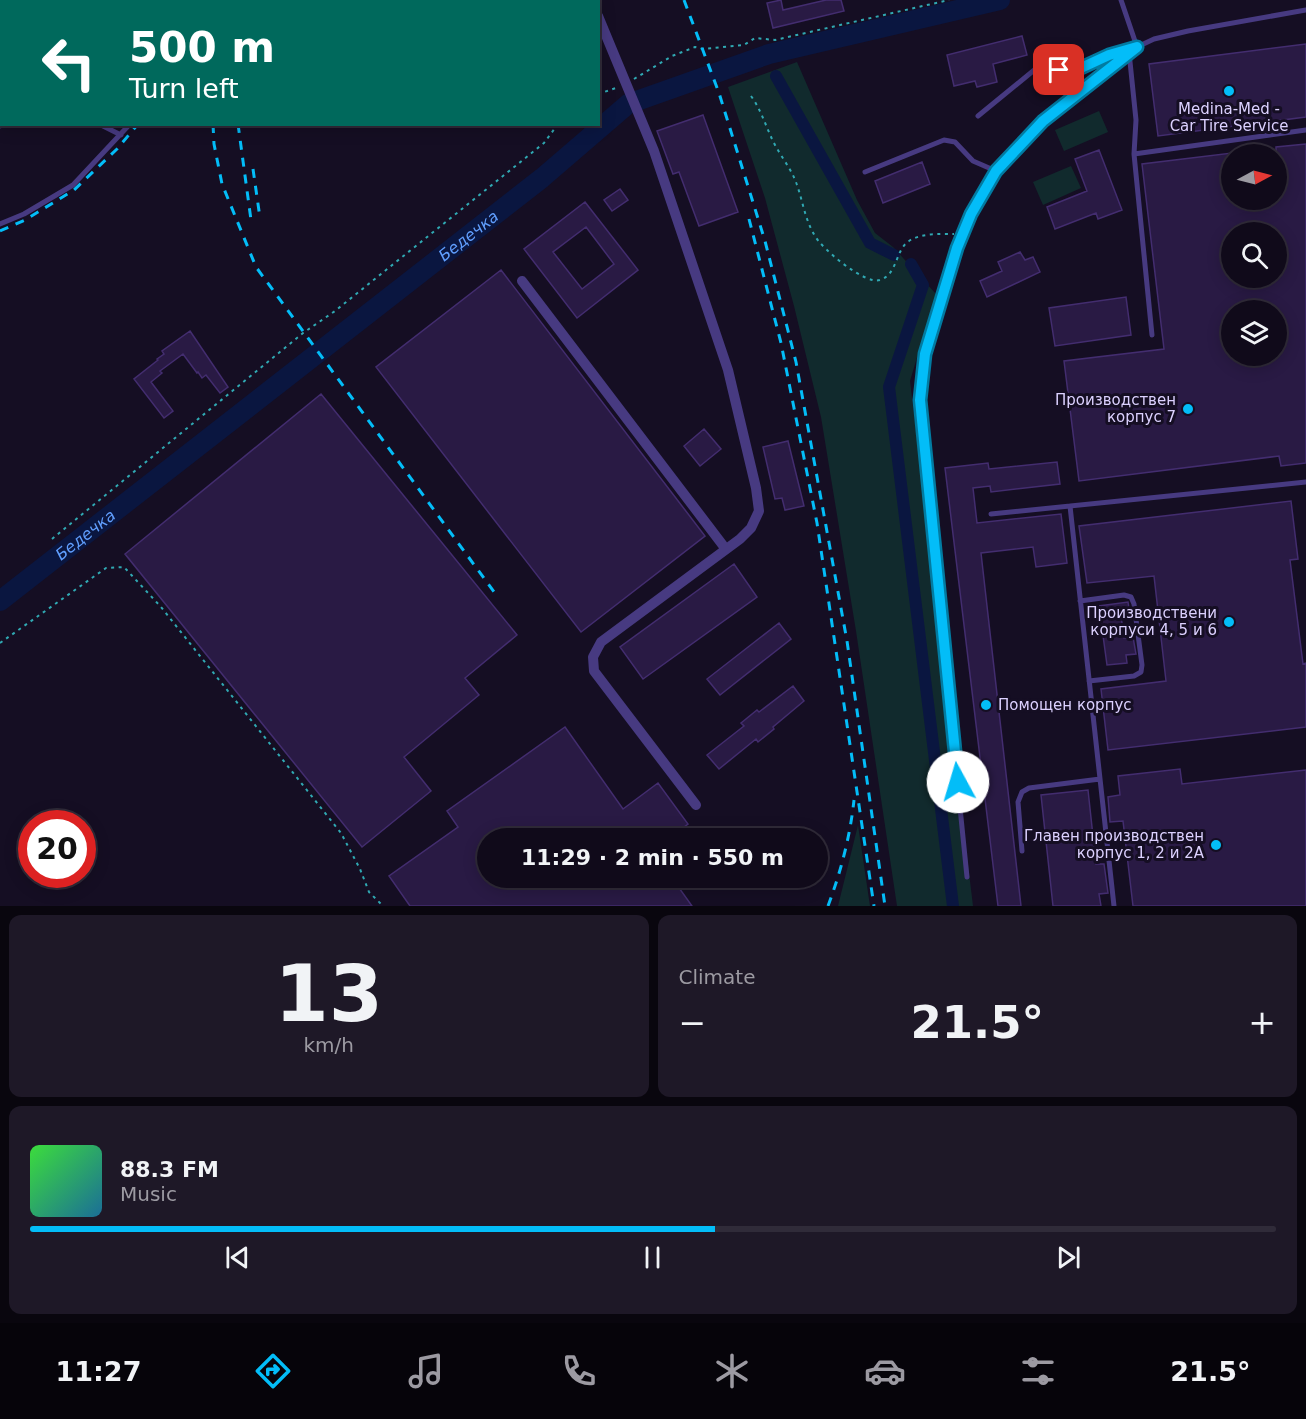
<!DOCTYPE html>
<meta charset="utf-8">
<style>
:root{--surface:#100a1a;--page:#1e1827;--text:#f1f3f6;--muted:#9c9aa2;--line:#302b39;--accent:#03bdf8}
body{margin:0;font-family:"DejaVu Sans",sans-serif;background:var(--page);color:var(--text);height:100vh;display:flex;flex-direction:column;font-size:22px;white-space:nowrap}
*{box-sizing:border-box;margin:0}
p{font-size:20px;color:var(--muted)}
.icon{flex:none;width:33px;height:33px;fill:none;stroke:currentColor;stroke-width:2;stroke-linecap:round;stroke-linejoin:round}
.map{position:relative;height:906px;overflow:hidden}
.sheet{display:flex;flex-direction:column;gap:9px;padding:9px;background:#09060e;flex:1}
.sheet>*{flex:none}
.banner{position:absolute;left:0px;top:0px;width:600px;height:126px;box-shadow:0 3px 15px #0003,0 0 0 2px var(--line);background:#00695c;color:#fff;overflow:hidden}
.needle{width:39px;rotate:83deg}
.tools{position:absolute;left:1221px;top:144px;display:grid;gap:12px}
.tools a{display:grid;place-items:center;width:66px;height:66px;border-radius:50%;background:var(--surface);box-shadow:0 3px 15px #0003,0 0 0 2px var(--line);font-size:30px}
.speed{position:absolute;left:18px;top:810px;display:flex;gap:12px;font-size:30px;font-weight:700;text-align:center}
.speed>*{display:grid;place-content:center;width:78px;height:78px;border-radius:50%;background:var(--surface);box-shadow:0 3px 15px #0003,0 0 0 2px var(--line);line-height:1}
.speed .limit{border:9px solid #d22;background:#fff;color:#111}
.pin{position:absolute;display:grid;place-items:center;width:51px;height:51px;color:#fff;margin:-26px;border-radius:12px;box-shadow:0 3px 9px #0006}
.me{position:absolute;width:66px;margin:-33px;rotate:354deg;stroke-linejoin:round;filter:drop-shadow(0 0 4px #0008)}
.turn{display:flex;align-items:center;gap:21px;height:126px;padding:0 30px;font-size:27px}
.turn .icon{width:78px;height:78px;stroke-width:2.5}
.turn b{display:block;font-size:42px;line-height:51px}
.big{font-size:45px;font-weight:600;line-height:1.1}
.sheet .widget{flex:1;display:flex;flex-direction:column;justify-content:center;gap:9px;min-width:0;padding:0 21px;border-radius:12px;background:var(--page)}
.sheet .dial{align-items:center;gap:0}
.dial b{font-size:78px;line-height:1}
.song{display:flex;align-items:center;gap:18px}
.cover{width:72px;height:72px;border-radius:9px;background:linear-gradient(135deg,hsl(120 70% 55%),hsl(200 70% 35%))}
.played{height:6px;border-radius:3px;background:linear-gradient(90deg,var(--accent) 55%,var(--line) 55%)}
.keys{display:flex;justify-content:space-around;direction:ltr}
.heat{display:flex;justify-content:space-between;align-items:center;font-size:33px;direction:ltr}
.sheet .tiles{flex:1;display:grid;gap:9px;grid-template-columns:1fr 1fr}
.widget:last-child{grid-column:span 2}
.trip{position:absolute;left:477px;top:828px;width:351px;height:60px;border-radius:30px;background:var(--surface);box-shadow:0 3px 15px #0003,0 0 0 2px var(--line);font-weight:600;line-height:60px;text-align:center}
.tabs{display:flex;height:96px;justify-content:space-around;align-items:center;background:#06040a;color:var(--muted)}
.tabs .icon{width:42px;height:42px}
.tabs .active{color:var(--accent)}
.tabs b{font-size:27px;color:var(--text)}
.map>svg:first-child{display:block}
.green{fill:#112a2d}
.lines{fill:none;stroke-linecap:round;stroke-linejoin:round}
.canal{stroke:#0a1640;stroke-width:12}
.river{stroke:#0a1640;stroke-width:20}
.building{fill:#291a44;stroke:#432d6f;stroke-width:1.5;fill-rule:evenodd}
.path{stroke:#30a9b3;stroke-width:2;stroke-dasharray:3 4.5;stroke-linecap:butt}
.lane{stroke:#473a81;stroke-width:5}
.street{stroke:#473a81;stroke-width:10}
.rail{stroke:#03bdf8;stroke-width:3;stroke-dasharray:9 8;stroke-linecap:butt}
.route-casing{stroke:#027ba1;stroke-width:15}
.route{stroke:#03bdf8;stroke-width:10}
.poi-dot{fill:#03bdf8;stroke:#150e23;stroke-width:2}
.labels{text-anchor:middle;dominant-baseline:central;stroke-width:6;stroke-linejoin:round;paint-order:stroke}
.poi-label{font-size:15px;fill:#dcd1ff;stroke:#150e23;text-anchor:end}
.water-label{font-size:16px;font-style:italic;fill:#609efd;stroke:#150e23}
</style>
<div class="map">
<svg width="1306" height="906" viewBox="0 0 1306 906">
<rect width="100%" height="100%" fill="#150e23"/>
<!-- green -->
<path class="green" d="M797,62L857,200L875,233L893,247L936,294L910,381L973,906H897L856,631L821,417L794,306L765,198L728,87Z
M1099,111L1108,132L1064,151L1055,130Z
M1071,166L1081,188L1043,205L1033,182Z
M858,825L870,906H838Z"/>
<g class="lines">
<!-- canal -->
<path class="canal" d="M776,76L870,243L894,255
M911,264L923,285L889,387L953,906"/>
<!-- river -->
<path class="river" id="s1" d="M0,601L542,178L628,104L769,54L1000,0"/>
</g>
<!-- building -->
<path class="building" d="M781,0L783,10L826,0H841L844,11L773,28L767,3Z
M1022,36L1027,55L993,64L997,82L977,87L975,81L954,86L947,55Z
M1306,44V117L1158,136L1149,64Z
M703,115L738,212L699,226L679,172L673,174L657,131Z
M1306,144V463L1281,466L1279,456L1079,481L1064,361L1164,349L1142,164L1232,153V200H1276V147ZM1232,232H1276V278H1232ZM1232,310H1276V356H1232Z
M1099,150L1122,210L1098,219L1096,213L1055,229L1047,207L1087,191L1075,159Z
M922,162L930,184L883,203L875,181Z
M620,189L628,200L612,211L604,200Z
M585,202L638,270L577,318L524,249ZM586,227L614,264L582,289L553,252Z
M1020,252L1025,260L1033,257L1040,272L987,297L980,281L1002,271L998,262Z
M501,270L705,536L581,632L376,367Z
M1126,297L1131,335L1055,346L1049,308Z
M190,331L228,387L220,393L206,375L202,378L198,372L197,373L183,354L160,371L162,373L151,382L173,411L164,418L134,379L158,360L157,359L164,354L162,351Z
M321,394L517,635L465,678L479,695L404,757L431,791L362,847L125,554Z
M704,429L721,449L700,466L684,446Z
M788,441L804,506L785,510L782,498L775,499L763,447Z
M1057,462L1060,484L991,492L990,486L973,488L977,523L1061,514L1067,563L1036,567L1033,547L981,553L1021,906H998L945,468L988,463L989,469Z
M1291,501L1298,559L1290,560L1303,664L1306,663V727L1108,750L1101,689L1166,681L1154,576L1087,583L1079,526Z
M734,564L757,597L643,679L620,647Z
M1128,602L1130,615L1121,616L1124,638L1133,637L1136,654L1126,655L1127,663L1107,665L1099,606Z
M779,623L791,639L720,695L707,679Z
M793,686L804,701L773,727L774,729L758,742L756,739L719,769L707,755L744,726L741,723L757,710L759,712Z
M565,727L623,809L658,783L688,824L669,838H488V878H672L692,906H410L389,876L458,827L447,811Z
M1180,769L1182,784L1306,770V906H1133L1123,821L1110,822L1108,797L1120,795L1118,776Z
M1088,790L1096,864H1104L1108,893L1099,894L1101,906H1053L1041,795Z"/>
<g class="lines">
<!-- path -->
<path class="path" d="M634,79L672,56L695,47L704,49L744,45L755,38L775,40L949,0
M598,94L616,88
M751,96C762,111 766,128 775,145C782,158 792,170 797,185C803,202 805,220 815,236C822,249 865,285 880,280C898,274 895,250 909,241C921,233 940,234 954,234
M52,539L303,333L335,311L544,143L558,124
M0,643L106,568L124,567L161,607L341,833L360,869L369,892L383,906"/>
<!-- lane -->
<path class="lane" d="M130,0L131,2
M302,0V2
M496,2V0
M1129,52L1136,120L1134,154L1152,335
M978,116L1044,62L1069,73L1109,55L1137,47L1121,0
M99,124L121,135
M0,126L6,124
M1134,154L1306,130
M865,172L944,140L955,142L973,161L996,171
M0,224L24,214L73,185L130,124
M1070,506L1114,906
M991,514L1306,482
M1080,601L1124,595L1131,597L1134,604L1142,665L1141,672L1134,676L1089,681
M1022,851L1018,802L1022,792L1029,788L1100,779
M967,877L919,400L925,354L957,248L971,214L996,171L1043,121L1137,47L1154,39L1188,31L1306,10"/>
<!-- street -->
<path class="street" d="M592,0L593,2
M598,16L654,151L728,370L756,488L759,511L751,528L740,539L601,642L593,657L594,671L696,805
M522,281L725,548"/>
<!-- rail -->
<path class="rail" d="M234,0V2
M259,0V2
M684,0L719,93L765,241L796,362L847,641L885,906
M198,2L199,0
M211,2V0
M213,124L214,144L222,184L256,267L497,596
M238,124L251,220
M253,169L260,218
M749,219L781,343L817,523L874,906
M0,231L25,220L74,190L117,149L138,124
M828,906C841,871 850,837 854,800"/>
</g>
<g class="lines">
<defs>
<path id="route" d="M958,782L920,400L925,354L957,248L971,214L996,171L1043,121L1137,47L1109,55L1070,73L1059,70"/>
</defs>
<!-- route casing -->
<use href="#route" class="route-casing"/>
<!-- route -->
<use href="#route" class="route"/>
</g>
<!-- markers -->
<g class="poi-dot">
<circle cx="1229" cy="91" r="6"/>
<circle cx="1188" cy="409" r="6"/>
<circle cx="1229" cy="622" r="6"/>
<circle cx="986" cy="705" r="6"/>
<circle cx="1216" cy="845" r="6"/>
</g>
<g class="labels">
<!-- poi labels -->
<g class="poi-label">
<text x="1229" y="109" text-anchor="middle">Medina-Med -<tspan x="1229" dy="17">Car Tire Service</tspan></text>
<text x="1176" y="400">Производствeн<tspan x="1176" dy="17">корпус 7</tspan></text>
<text x="1217" y="613">Производствени<tspan x="1217" dy="17">корпуси 4, 5 и 6</tspan></text>
<text x="998" y="705" text-anchor="start">Помощен корпус</text>
<text x="1204" y="836">Главен производствен<tspan x="1204" dy="17">корпус 1, 2 и 2А</tspan></text>
</g>
<!-- water labels -->
<g class="water-label">
<text stroke="none"><textPath href="#s1" startOffset="594">Бедечка</textPath></text>
<text stroke="none"><textPath href="#s1" startOffset="108">Бедечка</textPath></text>
</g>
</g>
</svg>
<div class="tools">
<a><svg class="needle" viewBox="-14 -14 28 28"><path d="M0-13l5 13h-10z" fill="#e53935"/><path d="M0 13l5-13h-10z" fill="#9c9aa2"/></svg></a>
<a><svg class="icon" aria-label="search" viewBox="0 0 24 24"><circle cx="10" cy="10" r="6"/><path d="M15 15l6 6"/></svg></a>
<a><svg class="icon" aria-label="layers" viewBox="0 0 24 24"><path d="M12 4l9 5-9 5-9-5zM3 14l9 5 9-5"/></svg></a>
</div>
<div class="speed"><div class="limit">20</div></div>
<div class="pin" style="left:1059px;top:70px;background:#d93025"><svg class="icon" aria-label="arrive" viewBox="0 0 24 24"><path d="M6 21V4h12l-3 4 3 4H6"/></svg></div>
<svg class="me" style="left:958px;top:782px" viewBox="-20 -20 40 40"><circle r="19" fill="#fff"/><path d="M0-13L10 11 0 6-10 11z" fill="#03bdf8"/></svg>
<div class="trip">11:29 · 2 min · 550 m</div>
<div class="banner">
<div class="turn"><svg class="icon" aria-label="left" viewBox="0 0 24 24"><path d="M17 20v-9H6M10 6l-5 5 5 5"/></svg><div><b>500 m</b>Turn left</div></div>
</div>
</div>
<section class="sheet">
<div class="tiles">
<div class="widget dial"><b>13</b><p>km/h</p></div>
<div class="widget"><p>Climate</p>
<div class="heat"><a>−</a><b class="big">21.5°</b><a>+</a></div>
</div>
<div class="widget">
<div class="song"><i class="cover"></i><div><b>88.3 FM</b><p>Music</p></div></div>
<div class="played"></div>
<div class="keys"><svg class="icon" aria-label="previous" viewBox="0 0 24 24"><path d="M18 5L8 12l10 7zM5 5v14"/></svg><svg class="icon" aria-label="pause" viewBox="0 0 24 24"><path d="M8 5v14M16 5v14"/></svg><svg class="icon" aria-label="next" viewBox="0 0 24 24"><path d="M6 5l10 7-10 7zM19 5v14"/></svg></div>
</div>
</div>
</section>
<nav class="tabs">
<b>11:27</b>
<svg class="icon active" aria-label="directions" viewBox="0 0 24 24"><path d="M12 3l9 9-9 9-9-9zM9 14v-3h6M13 9l2 2-2 2"/></svg>
<svg class="icon" aria-label="music" viewBox="0 0 24 24"><path d="M9 18V5l10-2v13"/><circle cx="6" cy="18" r="3"/><circle cx="16" cy="16" r="3"/></svg>
<svg class="icon" aria-label="phone" viewBox="0 0 24 24"><path d="M5 4h4l2 5-3 2q2 4 5 5l2-3 5 2v4C11 20 4 13 5 4z"/></svg>
<svg class="icon" aria-label="climate" viewBox="0 0 24 24"><path d="M12 3v18M4 7l16 10M4 17L20 7"/></svg>
<svg class="icon" aria-label="car" viewBox="0 0 24 24"><path d="M5 17H2v-5l4-1 3-4h7l3 4 3 1v5h-3M9 17h6M6 11h13"/><circle cx="7" cy="17" r="2"/><circle cx="17" cy="17" r="2"/></svg>
<svg class="icon" aria-label="filters" viewBox="0 0 24 24"><path d="M4 7h16M4 17h16"/><circle cx="9" cy="7" r="2"/><circle cx="15" cy="17" r="2"/></svg>
<b>21.5°</b>
</nav>
